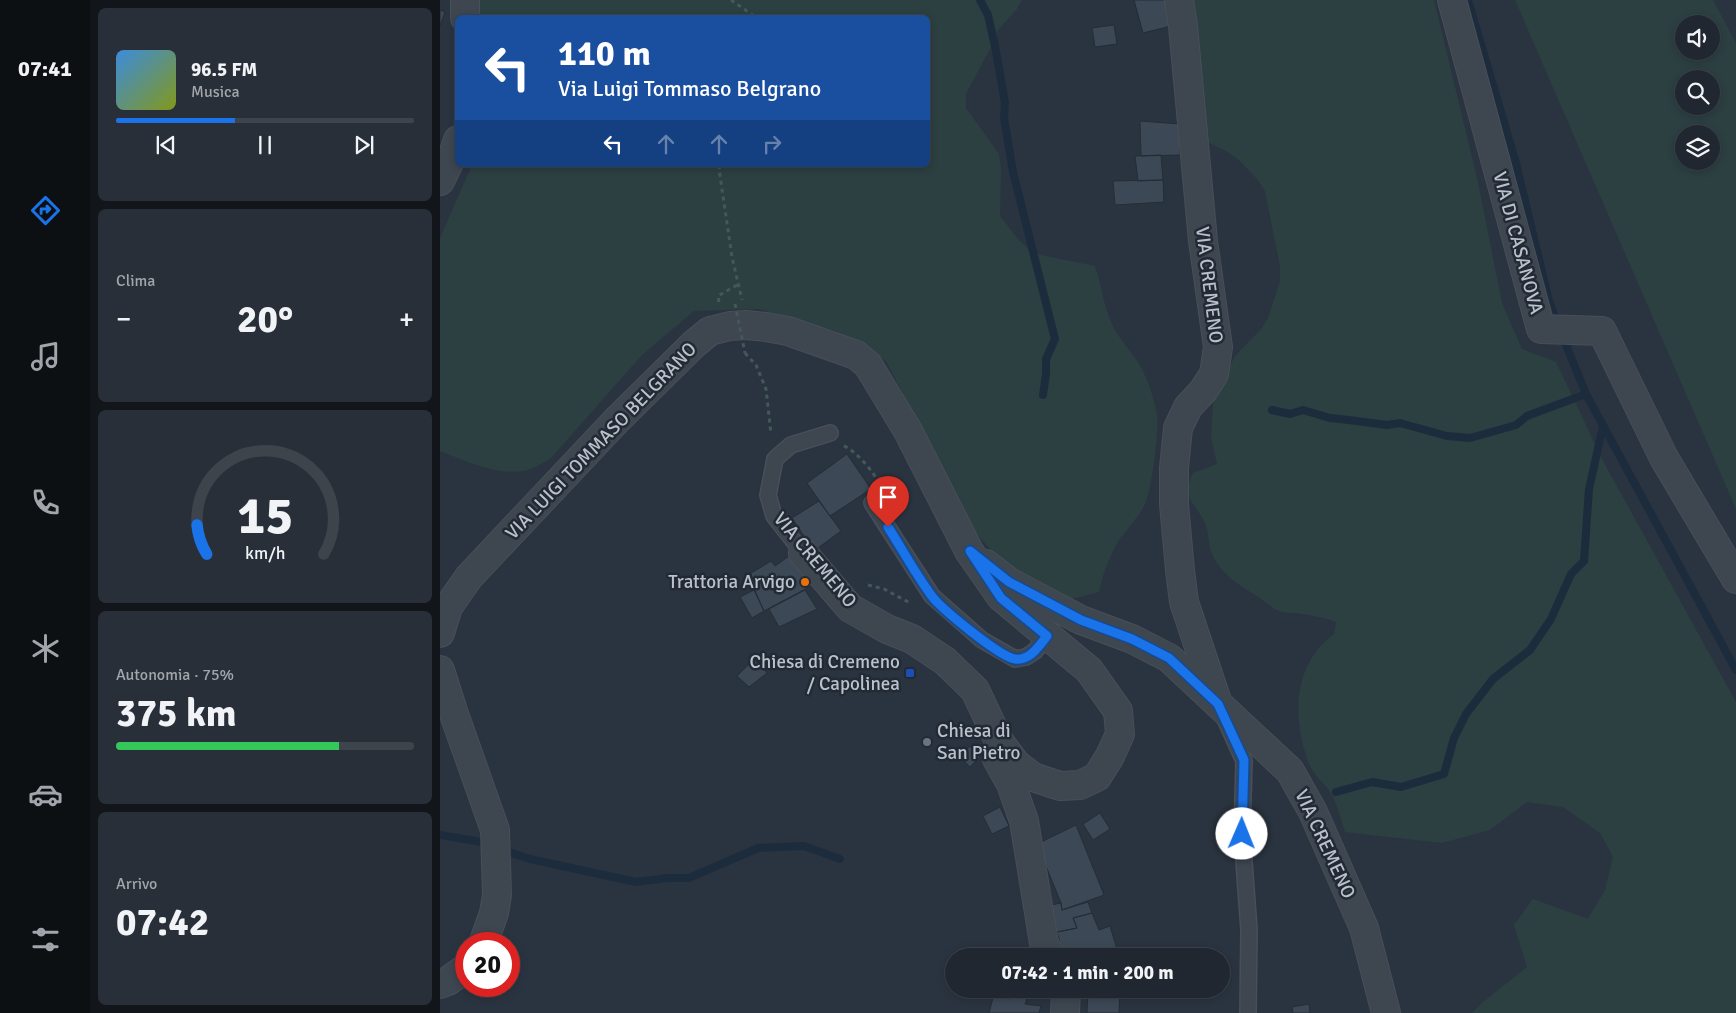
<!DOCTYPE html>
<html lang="it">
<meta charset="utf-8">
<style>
:root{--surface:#202730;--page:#282f38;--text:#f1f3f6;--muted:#a2a5ab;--line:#3d444c;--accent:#1a73e8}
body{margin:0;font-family:Signika,sans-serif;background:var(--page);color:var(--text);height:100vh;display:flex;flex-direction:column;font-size:19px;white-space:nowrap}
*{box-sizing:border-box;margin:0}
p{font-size:16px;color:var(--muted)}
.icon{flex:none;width:28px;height:28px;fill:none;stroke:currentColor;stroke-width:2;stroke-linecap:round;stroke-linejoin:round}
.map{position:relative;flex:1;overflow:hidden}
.side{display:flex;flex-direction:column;gap:8px;padding:8px;background:#12151a;width:350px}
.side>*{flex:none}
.top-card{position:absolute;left:15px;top:15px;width:475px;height:152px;border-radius:8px;box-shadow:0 2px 8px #0003,0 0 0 1px var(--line);background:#1a4fa0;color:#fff;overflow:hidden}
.controls{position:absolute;left:1235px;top:15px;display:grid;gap:10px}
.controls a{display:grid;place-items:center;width:45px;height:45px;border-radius:50%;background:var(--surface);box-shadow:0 2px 8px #0003,0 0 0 1px var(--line);font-size:25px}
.speed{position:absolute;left:15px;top:932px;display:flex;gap:10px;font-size:25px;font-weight:700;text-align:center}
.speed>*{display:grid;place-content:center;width:65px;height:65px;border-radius:50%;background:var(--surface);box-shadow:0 2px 8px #0003,0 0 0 1px var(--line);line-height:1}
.speed .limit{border:8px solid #d22;background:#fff;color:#111}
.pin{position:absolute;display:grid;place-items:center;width:42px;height:42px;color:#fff;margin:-51px -21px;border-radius:50% 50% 50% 0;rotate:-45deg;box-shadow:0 0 5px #0007}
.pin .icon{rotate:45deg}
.me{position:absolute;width:55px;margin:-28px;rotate:1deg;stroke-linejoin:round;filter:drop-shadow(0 0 4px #0008)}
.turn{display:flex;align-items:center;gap:18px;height:105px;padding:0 20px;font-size:22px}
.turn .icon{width:65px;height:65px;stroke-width:2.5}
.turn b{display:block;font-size:35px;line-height:42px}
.lanes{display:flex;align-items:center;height:48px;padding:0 20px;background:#0003;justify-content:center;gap:25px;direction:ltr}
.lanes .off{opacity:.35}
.big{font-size:38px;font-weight:700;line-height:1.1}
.side .tile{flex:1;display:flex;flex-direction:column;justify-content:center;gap:8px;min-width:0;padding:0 18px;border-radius:8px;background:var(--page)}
.side .dial{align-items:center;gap:0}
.dial svg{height:130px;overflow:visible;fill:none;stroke:var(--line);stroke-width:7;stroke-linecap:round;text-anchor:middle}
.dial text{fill:var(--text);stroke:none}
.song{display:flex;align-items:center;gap:15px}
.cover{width:60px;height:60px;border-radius:8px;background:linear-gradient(135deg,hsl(210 70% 55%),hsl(70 70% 35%))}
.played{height:5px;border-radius:2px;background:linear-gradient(90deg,var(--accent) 40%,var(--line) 40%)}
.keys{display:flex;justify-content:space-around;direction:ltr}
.heat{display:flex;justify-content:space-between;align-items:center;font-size:28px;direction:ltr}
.charge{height:8px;border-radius:4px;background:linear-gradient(90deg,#34c759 75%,var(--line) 0)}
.trip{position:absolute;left:505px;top:948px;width:285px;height:50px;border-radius:25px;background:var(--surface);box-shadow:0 2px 8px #0003,0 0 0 1px var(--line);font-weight:700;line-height:50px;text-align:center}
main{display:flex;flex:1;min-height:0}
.dock{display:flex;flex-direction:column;width:90px;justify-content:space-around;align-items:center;background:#0d1013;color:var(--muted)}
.dock .icon{width:35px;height:35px}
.dock .active{color:var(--accent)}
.dock b{font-size:22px;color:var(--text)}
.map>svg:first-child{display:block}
.green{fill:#2c3f41;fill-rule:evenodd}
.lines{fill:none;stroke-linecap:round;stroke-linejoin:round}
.stream{stroke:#1d2c3d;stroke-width:8}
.building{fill:#3c4855;stroke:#242d37}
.lane-casing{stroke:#474f59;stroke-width:18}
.street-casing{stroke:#474f59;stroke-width:30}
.path{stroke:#455859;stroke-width:3;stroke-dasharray:4 4;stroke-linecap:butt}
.lane{stroke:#3e4650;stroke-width:15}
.street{stroke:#3e4650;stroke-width:28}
.path-bridge{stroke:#455859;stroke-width:3;stroke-dasharray:4 4;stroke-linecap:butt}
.route-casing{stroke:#114b97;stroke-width:12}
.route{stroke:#1a73e8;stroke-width:9}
.food-dot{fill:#e8710a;stroke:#222b35;stroke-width:2}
.transit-dot{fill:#1a4fb4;stroke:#222b35;stroke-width:2}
.worship-dot{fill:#6b7280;stroke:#222b35;stroke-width:2}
.labels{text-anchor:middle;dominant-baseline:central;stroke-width:5;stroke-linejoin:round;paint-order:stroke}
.street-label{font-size:19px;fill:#bac1ca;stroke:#222b35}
.poi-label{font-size:19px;fill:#bac1ca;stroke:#222b35;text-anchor:end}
</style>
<main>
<nav class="dock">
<b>07:41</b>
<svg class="icon active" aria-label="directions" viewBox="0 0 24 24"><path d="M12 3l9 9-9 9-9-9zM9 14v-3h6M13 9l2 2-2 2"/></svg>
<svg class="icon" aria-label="music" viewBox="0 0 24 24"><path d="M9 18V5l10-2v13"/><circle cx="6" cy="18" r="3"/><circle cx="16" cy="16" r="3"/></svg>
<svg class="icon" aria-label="phone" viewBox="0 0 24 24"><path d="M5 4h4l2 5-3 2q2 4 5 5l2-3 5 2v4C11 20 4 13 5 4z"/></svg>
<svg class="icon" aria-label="climate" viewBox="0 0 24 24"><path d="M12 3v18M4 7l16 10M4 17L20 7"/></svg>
<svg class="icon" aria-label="car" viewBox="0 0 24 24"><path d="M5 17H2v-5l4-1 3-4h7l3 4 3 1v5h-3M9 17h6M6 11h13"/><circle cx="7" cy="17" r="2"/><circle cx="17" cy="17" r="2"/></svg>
<svg class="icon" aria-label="filters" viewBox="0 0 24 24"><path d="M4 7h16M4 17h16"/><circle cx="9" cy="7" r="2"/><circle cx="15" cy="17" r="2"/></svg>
</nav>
<section class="side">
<div class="tile">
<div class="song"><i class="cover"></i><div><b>96.5 FM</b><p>Musica</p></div></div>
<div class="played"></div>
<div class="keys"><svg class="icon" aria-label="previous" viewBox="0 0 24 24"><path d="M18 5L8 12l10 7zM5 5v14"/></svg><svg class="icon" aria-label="pause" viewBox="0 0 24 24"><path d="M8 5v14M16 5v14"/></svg><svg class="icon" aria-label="next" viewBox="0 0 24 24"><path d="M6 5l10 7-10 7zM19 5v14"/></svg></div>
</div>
<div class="tile"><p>Clima</p>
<div class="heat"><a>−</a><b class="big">20°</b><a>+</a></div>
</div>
<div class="tile dial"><svg viewBox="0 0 100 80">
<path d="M14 69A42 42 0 1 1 86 69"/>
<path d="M14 69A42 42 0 0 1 8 51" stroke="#1a73e8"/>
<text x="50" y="56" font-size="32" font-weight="700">15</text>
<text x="50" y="72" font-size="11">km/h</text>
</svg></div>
<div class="tile"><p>Autonomia · 75%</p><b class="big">375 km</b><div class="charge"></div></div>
<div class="tile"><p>Arrivo</p><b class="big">07:42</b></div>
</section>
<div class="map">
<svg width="1296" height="1013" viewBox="0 0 1296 1013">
<rect width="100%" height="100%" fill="#2a3440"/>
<!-- green -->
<path class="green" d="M37,0H582L577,9L558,30L553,43L526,94V108L559,154L561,169L560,216L578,239L588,249L601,255L655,266C662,285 663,305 672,324C680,342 695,354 703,371C709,384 715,401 717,415C719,433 712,485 706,502C700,515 691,525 682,536C672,549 662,576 659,592L632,599L562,563L536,533L446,361L395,331L319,309L254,311L202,355L111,458C104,462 96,468 87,470C59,477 26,461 0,451V238L32,165H488V18H39Z
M753,0H994L1038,182L1062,303L1082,349L1116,362L1163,461L1296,702V1013H1032L1043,1002L1087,967L1074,925L1093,899L1148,919L1165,890L1173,857L1160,833L1123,807L1087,802L1050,830L1002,843L905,832C901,820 898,806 892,795C886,784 874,776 869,764C852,719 852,665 894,634L896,622C883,617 869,615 855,613C850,613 844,613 839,611C833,609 826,602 820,598C801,586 779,574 771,551C768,543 769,533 766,525C757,504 740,499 753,473L777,464L771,437L773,401L783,377L796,355L822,328L828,318L840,281V267L825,191L817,179L800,161L788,152L766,141Z
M1075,0H1273L1296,43V509ZM1244,24H1271V51H1244ZM1244,79H1271V106H1244ZM1244,134H1271V161H1244Z"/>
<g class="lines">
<!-- stream -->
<path class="stream" d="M540,0L548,15L556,51L565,103L564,118L573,172L615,339L606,359V374L603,395
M1028,0L1076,163L1109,301L1118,324
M1122,335L1146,394L1296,670
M832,410L850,414L863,410L890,418L909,420L947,425L960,423L1007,436L1030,438L1076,425L1087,416L1146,394
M896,792L932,782L961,787L1004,774L1014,738L1026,714L1053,679L1090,650L1111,619L1131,574L1144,561L1149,489L1163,426
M0,835L36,841L90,859L196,882L227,878H249L318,848L364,846L400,859"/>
</g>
<!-- building -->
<path class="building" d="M694,0H729L735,25L703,33Z
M0,10L5,12L0,26Z
M674,25L677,44L655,47L652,28Z
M700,121L740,124V155L701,156Z
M721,155L723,180L698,181L695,156Z
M723,180L724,202L675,205L673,181Z
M407,454L431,489L390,516L367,483Z
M379,501L401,531L374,551L352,518Z
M356,551L373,585L324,611L308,575L331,561L335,566Z
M314,590L324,611L312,618L300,597Z
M365,590L377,609L339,627L329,609Z
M314,659L327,673L309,687L297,676Z
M530,746L540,757L530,767L520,757Z
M560,807L569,826L552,834L543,816Z
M660,813L670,829L653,840L643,824Z
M636,825L664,895L622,910L621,903L597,844Z
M648,902L652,913L633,918L637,928L617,932L606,906L621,903L622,910Z
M652,913L659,930L670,926L679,956H624L617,932L637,928L633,918Z
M648,989H680L679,1013H647Z
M554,994L570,999L571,995L587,999L585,1004L601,1006L599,1013H549Z
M869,1004L870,1013H853L852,1007Z"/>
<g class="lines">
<defs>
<path id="lane" d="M432,503L492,596L542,640L575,659L586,657L595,651L607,635
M363,553L334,516L328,495L335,459L351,445L390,433
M785,719L804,761L802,834L809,930L808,1013"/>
<path id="street" d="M739,0L743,26L763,241L778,347L774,374L763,391L748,407L738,428L734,468V504L740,570L744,602L778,704
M1012,0L1101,329L1162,331L1224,458L1296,579
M25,18V0
M0,181L14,152L18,140
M546,564L569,582L641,620L692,639L729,658L850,771L873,812L924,928L946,1013
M0,633L8,607L29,577L176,421L254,344L270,331L290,326L306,325L326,327L348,331L416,355L428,365L468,431L529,551L561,597L649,670L678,711L680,734L670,756L657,777L640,785L620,786L593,777L576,764L559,741L535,690L505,661L472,639L447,629L410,608L363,553
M0,670L14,714L55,830L57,895L54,913L43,944
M557,752V759L571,784L584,821L604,943L611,956
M0,984L8,981L26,968
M625,1013L626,989"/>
</defs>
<!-- lane casing -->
<use href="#lane" class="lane-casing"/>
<!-- street casing -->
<use href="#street" class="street-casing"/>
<!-- path -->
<path class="path" d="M291,0L317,18
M280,165L279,169L292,257L302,300
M279,302L278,296L297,285
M305,353L316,365L326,389L331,434
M404,446C416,451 434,472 440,485
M428,585L444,589L470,603"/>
<!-- lane -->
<use href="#lane" class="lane"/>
<!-- street -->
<use href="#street" class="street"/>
<!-- path-bridge -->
<path class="path-bridge" d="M295,304L305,353"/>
</g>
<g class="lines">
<defs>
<path id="route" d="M448,527C462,549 475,573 491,595C500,608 560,657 575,659C590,661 599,646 607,636L561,598L530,551L569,582L641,620L692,639L729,658L778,704L804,760L802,834"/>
</defs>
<!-- route casing -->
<use href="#route" class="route-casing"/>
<!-- route -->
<use href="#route" class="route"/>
</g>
<!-- markers -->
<circle class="food-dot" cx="365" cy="582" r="5"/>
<rect class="transit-dot" x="465" y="668" width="10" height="10" rx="2.5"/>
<circle class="worship-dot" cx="487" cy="742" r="5"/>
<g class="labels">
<!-- street labels -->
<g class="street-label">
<text transform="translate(1078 243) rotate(75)">VIA DI CASANOVA</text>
<text transform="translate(769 285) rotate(83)">VIA CREMENO</text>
<text transform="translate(161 441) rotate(-46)">VIA LUIGI TOMMASO BELGRANO</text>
<text transform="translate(375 560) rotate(50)">VIA CREMENO</text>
<text transform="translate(885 844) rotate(65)">VIA CREMENO</text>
</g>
<!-- poi labels -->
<g class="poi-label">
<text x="355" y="582">Trattoria Arvigo</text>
<text x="460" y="662">Chiesa di Cremeno<tspan x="460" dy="22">/ Capolinea</tspan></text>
<text x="497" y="731" text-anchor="start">Chiesa di<tspan x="497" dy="22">San Pietro</tspan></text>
</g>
</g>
</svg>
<div class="controls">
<a><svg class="icon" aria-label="sound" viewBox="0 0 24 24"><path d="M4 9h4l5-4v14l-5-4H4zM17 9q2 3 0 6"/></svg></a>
<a><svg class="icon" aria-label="search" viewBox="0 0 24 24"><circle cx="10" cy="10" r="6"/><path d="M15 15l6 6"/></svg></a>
<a><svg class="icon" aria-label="layers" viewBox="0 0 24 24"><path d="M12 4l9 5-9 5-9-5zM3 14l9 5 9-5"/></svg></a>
</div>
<div class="speed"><div class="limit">20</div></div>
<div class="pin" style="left:448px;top:527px;background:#d93025"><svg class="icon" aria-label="arrive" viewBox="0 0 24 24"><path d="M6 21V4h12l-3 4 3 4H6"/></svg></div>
<svg class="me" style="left:802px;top:834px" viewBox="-20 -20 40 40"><circle r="19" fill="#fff"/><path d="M0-13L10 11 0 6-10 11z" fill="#1a73e8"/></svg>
<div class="trip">07:42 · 1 min · 200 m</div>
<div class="top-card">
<div class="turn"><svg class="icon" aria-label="left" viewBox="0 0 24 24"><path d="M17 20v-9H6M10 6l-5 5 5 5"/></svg><div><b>110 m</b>Via Luigi Tommaso Belgrano</div></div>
<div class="lanes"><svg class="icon" aria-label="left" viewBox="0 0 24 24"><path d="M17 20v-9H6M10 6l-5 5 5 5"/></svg><svg class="icon off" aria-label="ahead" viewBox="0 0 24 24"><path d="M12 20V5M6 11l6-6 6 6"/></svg><svg class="icon off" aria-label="ahead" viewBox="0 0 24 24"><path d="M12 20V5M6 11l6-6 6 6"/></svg><svg class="icon off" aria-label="right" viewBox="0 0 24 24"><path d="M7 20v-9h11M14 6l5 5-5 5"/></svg></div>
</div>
</div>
</main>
